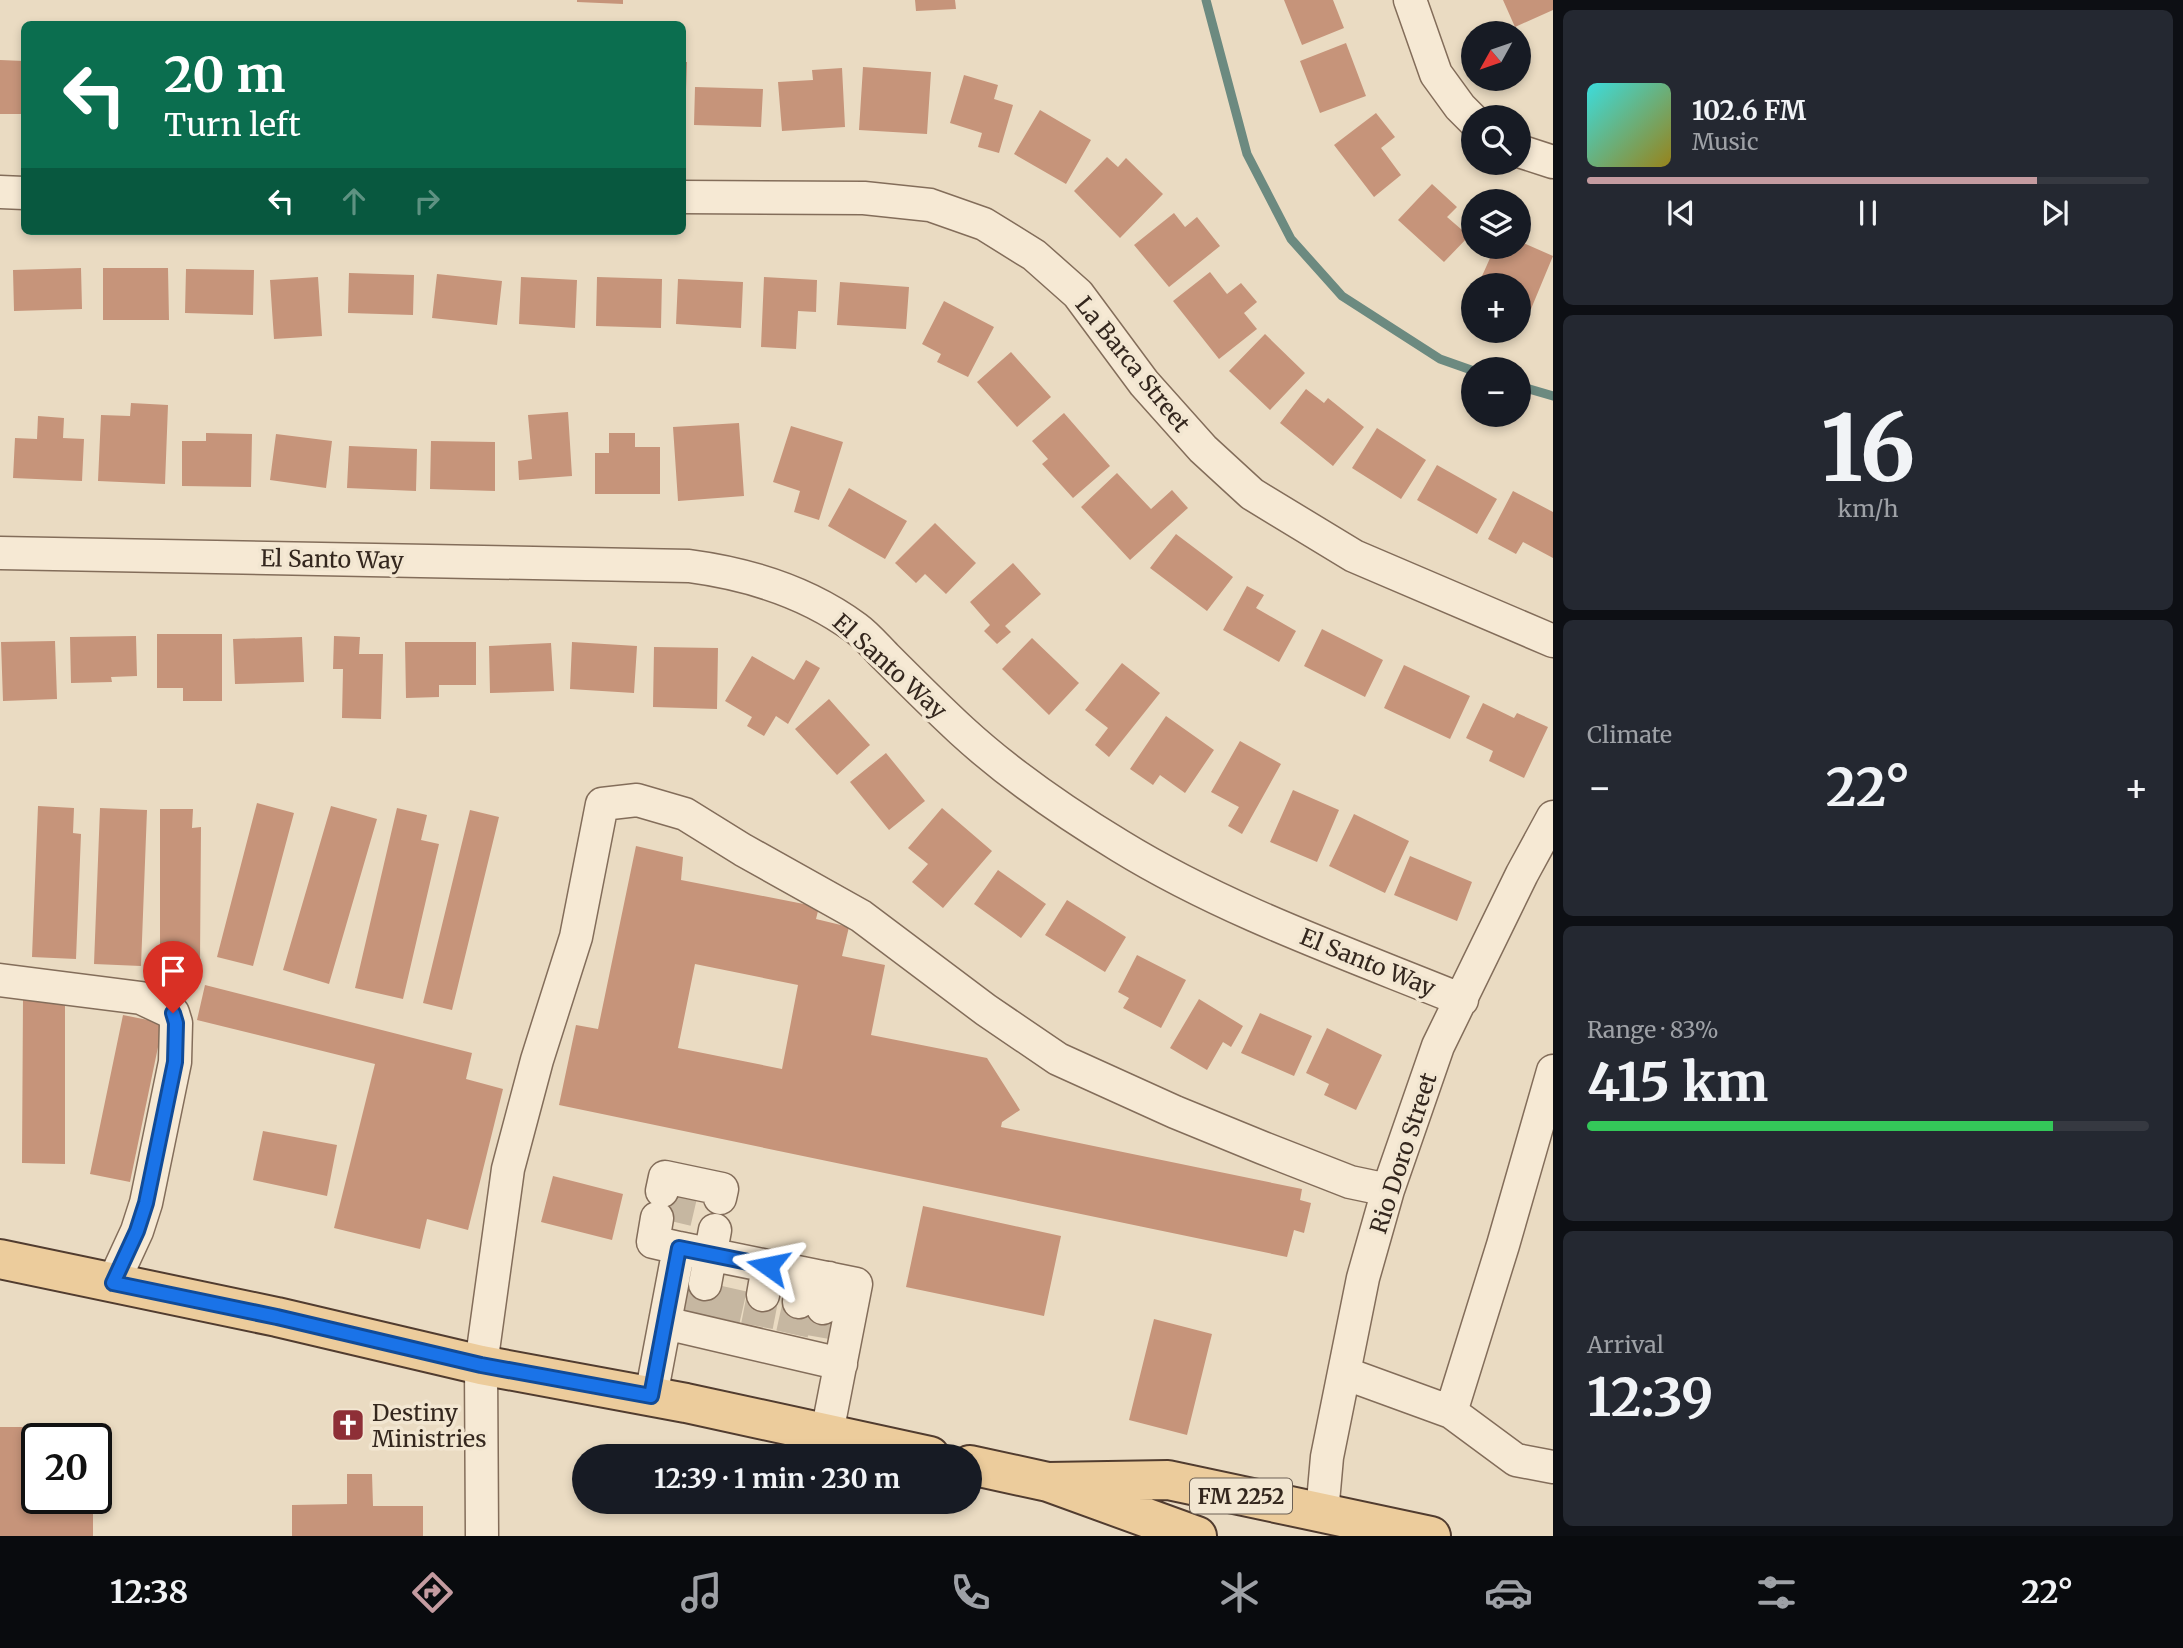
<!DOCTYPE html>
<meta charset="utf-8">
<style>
:root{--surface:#171b24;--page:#242831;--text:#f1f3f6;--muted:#9ea1a6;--line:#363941;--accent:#c49ba0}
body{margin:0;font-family:Merriweather,serif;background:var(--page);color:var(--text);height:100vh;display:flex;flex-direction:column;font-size:26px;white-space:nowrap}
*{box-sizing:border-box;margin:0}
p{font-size:23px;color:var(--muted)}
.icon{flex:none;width:38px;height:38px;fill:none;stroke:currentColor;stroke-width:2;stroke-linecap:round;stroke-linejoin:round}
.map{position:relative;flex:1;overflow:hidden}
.side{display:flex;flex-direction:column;gap:10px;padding:10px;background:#0d0f14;width:630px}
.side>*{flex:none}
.banner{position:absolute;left:21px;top:21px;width:665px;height:214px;border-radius:10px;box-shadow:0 4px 10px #0003;background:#0b6e4f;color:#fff;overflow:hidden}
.needle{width:46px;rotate:230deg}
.controls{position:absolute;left:1461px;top:21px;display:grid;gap:14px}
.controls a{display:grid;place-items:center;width:70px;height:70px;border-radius:50%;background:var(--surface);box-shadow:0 4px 10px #0003;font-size:35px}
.speed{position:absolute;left:21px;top:1423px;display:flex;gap:14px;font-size:35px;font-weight:700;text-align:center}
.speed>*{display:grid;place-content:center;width:91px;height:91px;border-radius:50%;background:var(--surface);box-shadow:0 4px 10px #0003;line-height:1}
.speed .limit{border:4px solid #111;border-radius:10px;background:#fff;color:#111}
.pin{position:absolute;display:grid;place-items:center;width:60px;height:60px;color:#fff;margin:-72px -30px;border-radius:50% 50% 50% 0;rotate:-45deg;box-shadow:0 0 7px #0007}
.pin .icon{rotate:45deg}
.me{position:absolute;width:77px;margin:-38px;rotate:282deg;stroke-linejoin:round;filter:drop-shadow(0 0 5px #0008)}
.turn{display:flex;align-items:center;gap:24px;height:147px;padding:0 28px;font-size:32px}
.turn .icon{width:91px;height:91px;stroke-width:2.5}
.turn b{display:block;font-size:49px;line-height:60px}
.lanes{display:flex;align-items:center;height:66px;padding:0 28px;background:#0003;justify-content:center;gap:35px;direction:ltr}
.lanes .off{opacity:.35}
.big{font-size:52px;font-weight:700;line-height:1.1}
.side .widget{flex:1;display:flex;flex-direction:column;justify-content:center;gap:10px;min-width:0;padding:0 24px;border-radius:10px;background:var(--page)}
.side .dial{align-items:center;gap:0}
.dial b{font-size:91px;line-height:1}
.song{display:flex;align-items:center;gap:21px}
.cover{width:84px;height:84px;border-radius:10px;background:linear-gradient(135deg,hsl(180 70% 55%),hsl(50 70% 35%))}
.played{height:7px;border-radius:4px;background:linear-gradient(90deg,var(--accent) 80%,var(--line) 80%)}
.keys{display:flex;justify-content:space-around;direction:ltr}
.heat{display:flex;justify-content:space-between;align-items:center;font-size:38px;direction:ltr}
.charge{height:10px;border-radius:5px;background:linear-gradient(90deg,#34c759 83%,var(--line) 0)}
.trip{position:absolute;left:572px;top:1444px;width:410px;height:70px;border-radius:35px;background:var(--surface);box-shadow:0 4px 10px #0003;font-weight:700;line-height:70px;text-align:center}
.dock{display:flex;height:112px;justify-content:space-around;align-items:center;background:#090b0e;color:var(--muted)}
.dock .icon{width:49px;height:49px}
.dock .active{color:var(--accent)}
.dock b{font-size:32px;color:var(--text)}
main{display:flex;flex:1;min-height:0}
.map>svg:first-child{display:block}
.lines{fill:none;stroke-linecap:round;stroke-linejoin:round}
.stream{stroke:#6c8a80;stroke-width:9}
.building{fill:#c6947a;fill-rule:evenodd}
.minor-tunnel{stroke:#c6b7a1;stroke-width:32;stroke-dasharray:32 16;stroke-linecap:butt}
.minor-casing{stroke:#836d5a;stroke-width:35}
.major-casing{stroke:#513c2f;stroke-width:42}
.minor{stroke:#f6e9d4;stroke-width:32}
.major{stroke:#eccc9c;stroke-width:38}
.route-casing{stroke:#114b97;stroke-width:18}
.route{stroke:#1a73e8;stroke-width:12}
.labels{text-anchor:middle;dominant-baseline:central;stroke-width:7;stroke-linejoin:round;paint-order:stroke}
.shield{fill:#f2e6d1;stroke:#6d6054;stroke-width:2}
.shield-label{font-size:21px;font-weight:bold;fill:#34271e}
.street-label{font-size:23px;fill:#34271e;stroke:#f2e6d1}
.poi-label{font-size:23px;fill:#34271e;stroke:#f2e6d1;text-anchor:start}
</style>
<main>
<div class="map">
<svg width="1553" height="1536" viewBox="0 0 1553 1536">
<rect width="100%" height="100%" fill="#eadbc2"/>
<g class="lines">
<!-- stream -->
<path class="stream" d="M1206,0L1247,154L1291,239L1342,296L1440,359L1474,371
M1519,386L1553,396"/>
</g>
<!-- building -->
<path class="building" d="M577,0H623V4L577,2Z
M915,0H955L956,9L916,11Z
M1284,0H1333L1344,28L1302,45Z
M1503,0H1553V10L1515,27Z
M1346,43L1366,96L1320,113L1300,61Z
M0,60L24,61V114H0Z
M682,62H687L685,117H682Z
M863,67L931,72L927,134L859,130Z
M842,68L845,127L782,131L778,82L813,80L812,70Z
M964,75L998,85L994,99L1013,105L999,153L978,147L982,133L950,123Z
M695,87L763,89L761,127L694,125Z
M1040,110L1091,140L1066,184L1014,154Z
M1376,113L1395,137L1381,148L1401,175L1374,197L1334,145Z
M1107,157L1118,167L1126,158L1163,194L1120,238L1074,191Z
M1432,184L1457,207L1447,217L1469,236L1444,262L1398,220Z
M1174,213L1185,227L1197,217L1220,246L1169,287L1134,245Z
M1519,241L1553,256L1531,309L1519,303V285H1478L1495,247H1519Z
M81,268L82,309L14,311L13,270Z
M103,268H168L169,320H103Z
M186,269L254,270L253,315L185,313Z
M1210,272L1227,294L1241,283L1257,302L1244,313L1257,329L1219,359L1173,301Z
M349,273L414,275L413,315L348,313Z
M437,274L502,281L497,325L432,318Z
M318,277L322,336L274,339L270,280Z
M521,277L577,280L575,328L519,324Z
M597,277L662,279L661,328L596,326Z
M764,277L817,280L816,312L798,311L796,349L761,347Z
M678,279L743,282L741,328L676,324Z
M840,282L909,287L906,329L837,325Z
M944,301L994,327L968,377L937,362L941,354L922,344Z
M1265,334L1305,373L1270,410L1229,371Z
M1011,352L1051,397L1017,427L977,382Z
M1306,389L1324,403L1328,398L1364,427L1333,466L1280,423Z
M131,403L168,405L165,484L98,481L101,415L130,416Z
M568,412L572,476L519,480L518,461L532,459L528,415Z
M1064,413L1110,466L1073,498L1042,464L1048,459L1032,441Z
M38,416L64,418L63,438L84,439L82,481L13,478L15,438L37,439Z
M739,423L744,496L678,501L673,427Z
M791,426L843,442L819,520L794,512L800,491L773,482Z
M1377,428L1426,460L1401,499L1352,468Z
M206,433L252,434L251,487L182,486V441H206Z
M609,433H635V447H660V494H595V453H609Z
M276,434L332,441L326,488L270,480Z
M431,441L495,442V491L430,489Z
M349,446L417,449L416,491L347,488Z
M1437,465L1497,499L1477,534L1417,500Z
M1117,473L1151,509L1172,490L1188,508L1130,560L1081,507Z
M849,488L907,521L885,559L828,526Z
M1513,491L1553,512V558L1523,542L1516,554L1488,539Z
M935,523L976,563L946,594L925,574L916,583L895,563Z
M1176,534L1233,577L1207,611L1150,568Z
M1013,563L1041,594L1005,626L1011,632L997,644L984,631L990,625L970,602Z
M1247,586L1264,595L1256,608L1296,631L1279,662L1223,630Z
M1322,629L1383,660L1365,697L1304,666Z
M157,634H222V701H183V688H157Z
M136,636L137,676L111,677L112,682L71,683L70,637Z
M334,636L360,637L359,654H383L381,719L342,718L343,669H333Z
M302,637L304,682L235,684L233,639Z
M1032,638L1079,683L1049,715L1002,669Z
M55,641L57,699L3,701L1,642Z
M405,642H476V685H439V697L406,698Z
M572,642L637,646L634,693L570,689Z
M551,643L554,691L490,693L489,646Z
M654,647L718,648L717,709L653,707Z
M752,656L794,680L806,660L820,668L788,724L776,716L764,736L747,726L752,717L725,701Z
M1122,663L1160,693L1109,757L1095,745L1108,728L1085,710Z
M1404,665L1470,696L1450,739L1384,708Z
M829,699L870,745L837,775L795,729Z
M1483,703L1514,718L1517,713L1548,727L1524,778L1489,761L1493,751L1466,738Z
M1166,716L1214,750L1185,793L1160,775L1153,785L1130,769Z
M1240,741L1281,764L1242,834L1228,826L1239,807L1211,792Z
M886,753L925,801L889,830L850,782Z
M1293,790L1339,810L1317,862L1270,842Z
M257,803L294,813L253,966L217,957Z
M38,806L74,808L73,833L81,834L76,959L32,957Z
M331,806L377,819L329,984L283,970Z
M100,808L147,810L141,966L94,964Z
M397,808L427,815L421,840L439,844L403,999L355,988Z
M942,808L992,851L943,908L912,882L928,864L908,848Z
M160,809H193L192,828L201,827L200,961H160Z
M470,810L499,817L452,1010L423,1003Z
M1354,814L1409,841L1385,893L1329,866Z
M636,846L683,857L681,880L819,907L816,919L849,927L842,956L885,965L871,1035L987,1058L1020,1110L1002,1122L1001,1127L1302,1189L1300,1200L1311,1203L1304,1233L1294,1230L1287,1257L559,1105L576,1025L598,1029ZM695,964L798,985L782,1069L678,1048Z
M1410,856L1472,882L1457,921L1394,895Z
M998,870L1046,904L1021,938L974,904Z
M1067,900L1126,937L1105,972L1045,935Z
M1137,955L1186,980L1161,1028L1123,1008L1129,998L1118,992Z
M205,985L472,1053L466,1079L503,1089L468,1230L427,1219L420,1249L334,1228L375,1064L197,1020Z
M1199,999L1243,1026L1231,1047L1223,1042L1207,1070L1170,1048Z
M23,1000H65V1164L22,1163Z
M1260,1013L1312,1036L1294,1076L1241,1053Z
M123,1015L163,1023L130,1182L90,1174Z
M1327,1028L1382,1055L1356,1110L1324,1095L1329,1084L1306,1073Z
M263,1131L337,1145L327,1196L253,1180Z
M553,1176L623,1194L612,1240L541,1222Z
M923,1206L1061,1236L1044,1316L906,1287Z
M1154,1319L1212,1334L1187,1435L1129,1420Z
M0,1427H111V1503H93V1536H0ZM37,1438H96V1498H37Z
M347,1474H372L373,1506H423V1536H292V1505L347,1504Z"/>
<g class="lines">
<!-- minor-tunnel -->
<path class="minor-tunnel" d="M675,1222L682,1192
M699,1314L705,1284
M724,1319L731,1288
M757,1326L763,1295
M792,1334L799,1302
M818,1337L823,1308"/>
<defs>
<path id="minor" d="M1410,0L1436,74L1460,107L1474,121
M1519,151L1553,162
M0,192L24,193
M682,197L864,198L930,205L984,224L1034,255L1078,294L1144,383L1203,449L1252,494L1354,556L1553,641
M0,553L689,566C749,574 806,591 856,628C867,636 876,647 886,657C911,682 936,707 962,731C1010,775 1064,812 1120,846C1224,910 1349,954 1462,1000
M0,980L141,998L173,1013L176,1023L175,1062L146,1203L137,1231L113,1283
M662,1191L665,1177L722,1189L720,1198
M657,1218L653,1242L679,1248
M705,1284L715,1230
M763,1295L768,1266
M799,1302L803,1273
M823,1308L829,1278
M665,1323L841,1364
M1344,1373L1451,1412L1516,1460L1553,1467
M651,1396L679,1248L856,1284L827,1433
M1451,1412L1503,1245L1553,1071
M1322,1513L1327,1457L1363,1278L1388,1190L1438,1046L1522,874L1553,817
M482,1536L481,1365L508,1169L537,1060L576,937L602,804L637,800L685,814L743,850L861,916L986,1010L1058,1059L1175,1112L1263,1148L1350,1182L1388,1190"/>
<path id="major" d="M0,1259L277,1317L481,1365L686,1403L930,1456
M970,1465L1048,1482L1197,1536
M1048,1482L1168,1480L1431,1536"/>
</defs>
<!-- minor casing -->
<use href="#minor" class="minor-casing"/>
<!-- major casing -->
<use href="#major" class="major-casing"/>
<!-- minor -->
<use href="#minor" class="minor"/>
<!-- major -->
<use href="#major" class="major"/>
</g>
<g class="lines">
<defs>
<path id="route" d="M173,1013L176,1023L175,1062L146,1203L137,1231L113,1283L277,1317L481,1365L651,1396L679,1248L768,1266"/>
</defs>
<!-- route casing -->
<use href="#route" class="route-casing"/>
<!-- route -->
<use href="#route" class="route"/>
</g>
<!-- icons -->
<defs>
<symbol id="church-square" viewBox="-11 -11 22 22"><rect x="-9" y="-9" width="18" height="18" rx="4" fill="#8e2f37" stroke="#f2e6d1"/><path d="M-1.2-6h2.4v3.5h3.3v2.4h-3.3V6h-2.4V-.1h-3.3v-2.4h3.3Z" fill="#fff"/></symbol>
</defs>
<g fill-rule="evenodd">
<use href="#church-square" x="329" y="1406" width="38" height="38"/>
</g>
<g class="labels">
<!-- shield labels -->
<rect class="shield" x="1190" y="1478.5" width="102" height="35" rx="5"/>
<g class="shield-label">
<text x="1241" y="1496">FM 2252</text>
</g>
<!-- street labels -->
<g class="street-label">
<text transform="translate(1133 364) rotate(51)">La Barca Street</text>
<text transform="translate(332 559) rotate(1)">El Santo Way</text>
<text transform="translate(890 666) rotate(42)">El Santo Way</text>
<text transform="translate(1368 962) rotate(22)">El Santo Way</text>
<text transform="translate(1403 1153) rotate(-72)">Rio Doro Street</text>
</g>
<!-- poi labels -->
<g class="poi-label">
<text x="372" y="1412">Destiny<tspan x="372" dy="26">Ministries</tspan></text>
</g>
</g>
</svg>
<div class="controls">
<a><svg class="needle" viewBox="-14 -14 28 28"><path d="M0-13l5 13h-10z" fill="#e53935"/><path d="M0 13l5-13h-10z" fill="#9ea1a6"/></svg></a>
<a><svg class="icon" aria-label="search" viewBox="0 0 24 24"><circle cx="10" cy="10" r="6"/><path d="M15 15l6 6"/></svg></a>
<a><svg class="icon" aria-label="layers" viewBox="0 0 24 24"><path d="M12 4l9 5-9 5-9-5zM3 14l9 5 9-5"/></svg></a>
<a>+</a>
<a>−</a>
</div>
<div class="speed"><div class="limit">20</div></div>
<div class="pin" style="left:173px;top:1013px;background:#d93025"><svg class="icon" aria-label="arrive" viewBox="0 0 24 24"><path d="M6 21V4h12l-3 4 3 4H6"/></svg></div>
<svg class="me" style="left:768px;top:1266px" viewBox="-20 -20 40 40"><path d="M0-17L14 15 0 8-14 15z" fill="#1a73e8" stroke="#fff" stroke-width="4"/></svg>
<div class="trip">12:39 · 1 min · 230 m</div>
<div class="banner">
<div class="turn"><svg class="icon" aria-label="left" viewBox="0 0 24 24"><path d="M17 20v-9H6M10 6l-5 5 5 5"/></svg><div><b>20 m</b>Turn left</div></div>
<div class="lanes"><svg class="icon" aria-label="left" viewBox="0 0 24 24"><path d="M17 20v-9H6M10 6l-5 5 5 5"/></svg><svg class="icon off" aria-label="ahead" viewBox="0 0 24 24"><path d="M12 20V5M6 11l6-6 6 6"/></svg><svg class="icon off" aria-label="right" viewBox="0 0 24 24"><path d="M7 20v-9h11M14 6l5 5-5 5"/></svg></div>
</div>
</div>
<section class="side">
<div class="widget">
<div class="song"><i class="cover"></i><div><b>102.6 FM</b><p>Music</p></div></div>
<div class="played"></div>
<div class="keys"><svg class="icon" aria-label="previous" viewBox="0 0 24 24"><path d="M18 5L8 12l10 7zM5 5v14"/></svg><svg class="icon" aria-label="pause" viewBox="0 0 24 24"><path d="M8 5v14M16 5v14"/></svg><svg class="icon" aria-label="next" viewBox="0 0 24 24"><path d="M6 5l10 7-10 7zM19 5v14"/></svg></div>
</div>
<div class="widget dial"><b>16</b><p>km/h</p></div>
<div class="widget"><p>Climate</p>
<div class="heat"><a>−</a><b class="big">22°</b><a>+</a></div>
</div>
<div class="widget"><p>Range · 83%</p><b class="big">415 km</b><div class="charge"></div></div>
<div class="widget"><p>Arrival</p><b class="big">12:39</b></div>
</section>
</main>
<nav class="dock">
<b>12:38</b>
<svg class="icon active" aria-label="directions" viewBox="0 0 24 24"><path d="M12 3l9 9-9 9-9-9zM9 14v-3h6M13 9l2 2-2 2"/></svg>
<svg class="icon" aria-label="music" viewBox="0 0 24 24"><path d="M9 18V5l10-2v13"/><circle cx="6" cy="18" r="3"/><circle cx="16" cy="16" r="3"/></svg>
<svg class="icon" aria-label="phone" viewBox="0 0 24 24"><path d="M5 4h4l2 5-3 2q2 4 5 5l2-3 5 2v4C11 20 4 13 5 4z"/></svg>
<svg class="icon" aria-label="climate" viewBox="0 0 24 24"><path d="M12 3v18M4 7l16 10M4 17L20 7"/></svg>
<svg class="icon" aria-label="car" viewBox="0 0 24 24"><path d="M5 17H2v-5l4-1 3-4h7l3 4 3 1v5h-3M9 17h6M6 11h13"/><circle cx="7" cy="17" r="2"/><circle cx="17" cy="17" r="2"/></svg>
<svg class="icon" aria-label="filters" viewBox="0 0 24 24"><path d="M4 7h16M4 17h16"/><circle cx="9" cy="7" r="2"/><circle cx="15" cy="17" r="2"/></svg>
<b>22°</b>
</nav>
